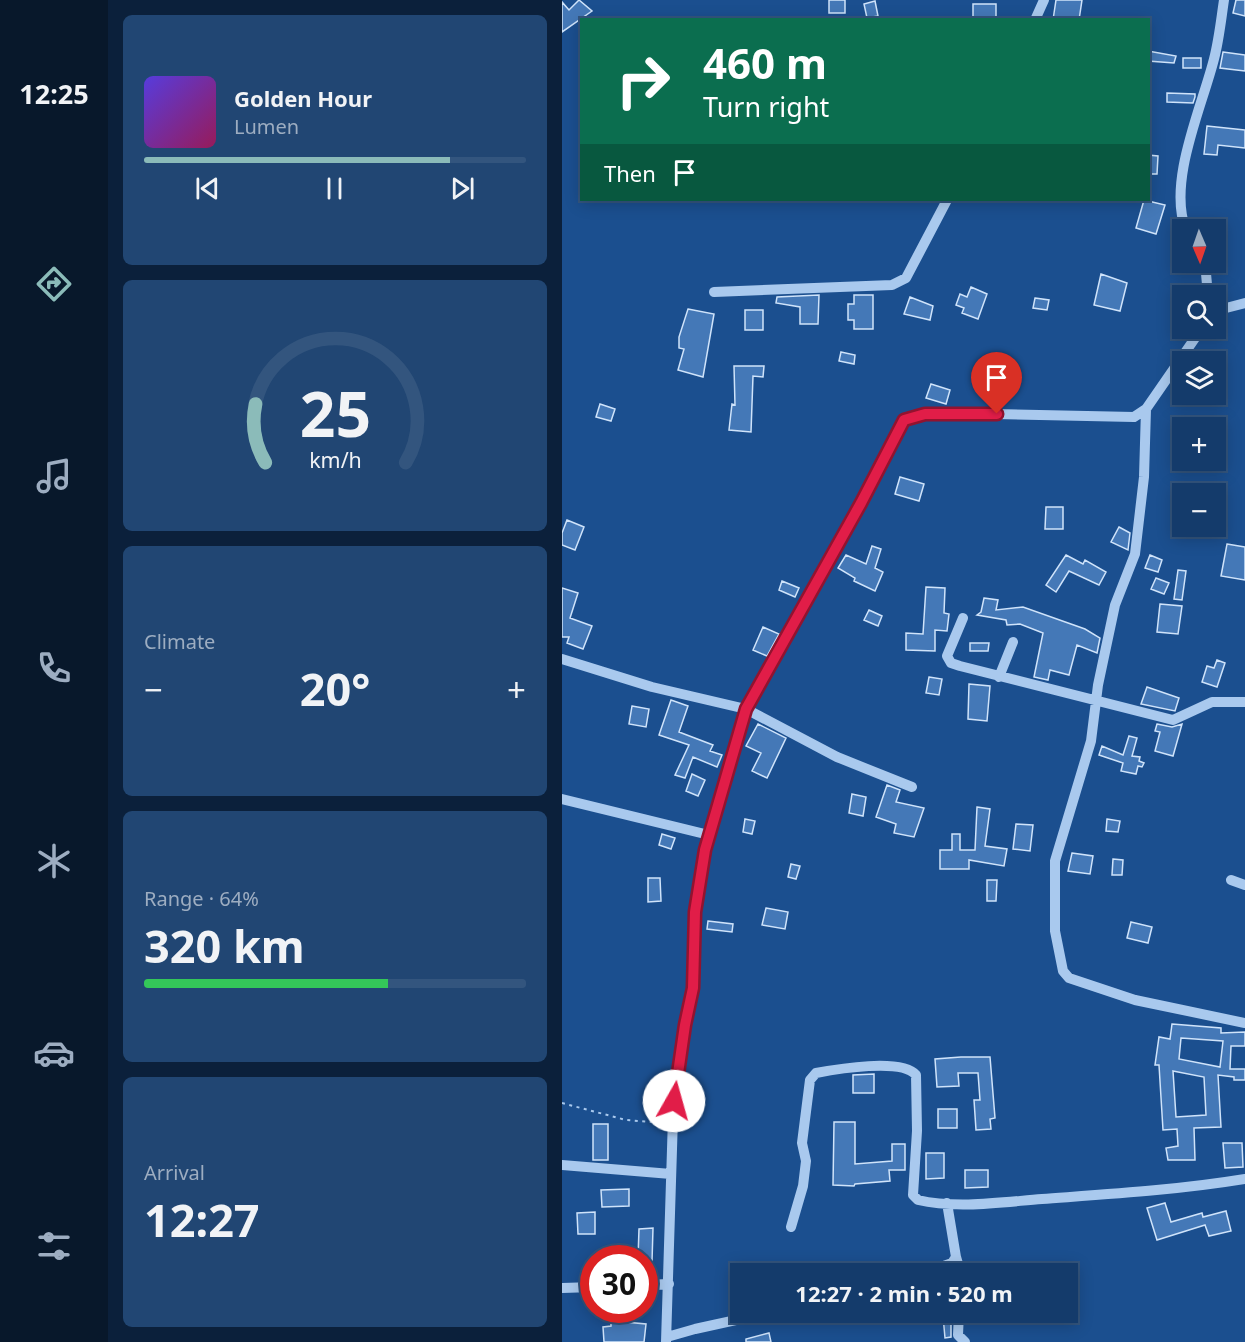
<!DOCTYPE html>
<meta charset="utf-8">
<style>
:root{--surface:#143b6b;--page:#214673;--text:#f1f3f6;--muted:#9dadc1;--line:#33557e;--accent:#8bbbb9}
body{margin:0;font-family:"Noto Sans",sans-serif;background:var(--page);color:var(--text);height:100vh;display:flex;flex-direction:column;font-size:22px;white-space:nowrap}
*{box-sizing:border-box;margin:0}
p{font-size:20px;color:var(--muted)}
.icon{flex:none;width:33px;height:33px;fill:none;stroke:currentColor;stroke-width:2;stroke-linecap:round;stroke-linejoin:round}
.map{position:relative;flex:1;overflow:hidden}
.details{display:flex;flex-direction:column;gap:15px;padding:15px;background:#0b203b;width:454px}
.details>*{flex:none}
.hud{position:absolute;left:18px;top:18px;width:570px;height:183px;border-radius:0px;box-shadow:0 3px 15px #0003,0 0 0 2px var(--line);background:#0b6e4f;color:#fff;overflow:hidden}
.needle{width:39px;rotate:178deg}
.fabs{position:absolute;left:610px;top:219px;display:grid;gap:12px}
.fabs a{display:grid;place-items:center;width:54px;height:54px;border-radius:0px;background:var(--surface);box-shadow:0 3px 15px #0003,0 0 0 2px var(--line);font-size:30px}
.speed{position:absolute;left:18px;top:1245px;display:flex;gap:12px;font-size:30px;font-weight:700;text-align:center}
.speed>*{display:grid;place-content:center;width:78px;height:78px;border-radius:50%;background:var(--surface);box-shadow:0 3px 15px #0003,0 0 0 2px var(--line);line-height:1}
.speed .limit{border:9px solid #d22;background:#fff;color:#111}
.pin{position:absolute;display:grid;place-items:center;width:51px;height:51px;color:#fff;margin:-62px -26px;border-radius:50% 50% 50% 0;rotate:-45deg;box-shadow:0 0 6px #0007}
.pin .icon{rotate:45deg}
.me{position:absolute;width:66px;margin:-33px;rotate:7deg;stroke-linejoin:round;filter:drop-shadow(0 0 4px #0008)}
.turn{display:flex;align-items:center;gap:21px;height:126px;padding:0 24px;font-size:27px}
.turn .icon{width:78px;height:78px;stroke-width:2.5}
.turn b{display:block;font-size:42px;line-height:51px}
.then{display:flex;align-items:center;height:57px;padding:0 24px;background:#0003;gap:12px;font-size:22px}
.big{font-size:45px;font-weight:700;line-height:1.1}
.details .tile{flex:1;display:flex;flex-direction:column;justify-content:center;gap:9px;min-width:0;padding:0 21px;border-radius:9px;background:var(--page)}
.details .dial{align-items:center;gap:0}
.dial svg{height:156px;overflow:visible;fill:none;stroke:var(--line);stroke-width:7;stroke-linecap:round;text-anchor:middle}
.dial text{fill:var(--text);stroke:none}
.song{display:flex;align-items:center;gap:18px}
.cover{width:72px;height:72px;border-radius:9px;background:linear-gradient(135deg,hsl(250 70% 55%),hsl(330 70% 35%))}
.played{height:6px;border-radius:3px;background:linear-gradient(90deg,var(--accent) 80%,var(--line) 80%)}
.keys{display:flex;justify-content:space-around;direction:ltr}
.heat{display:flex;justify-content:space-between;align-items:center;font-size:33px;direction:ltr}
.charge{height:9px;border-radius:4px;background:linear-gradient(90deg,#34c759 64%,var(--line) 0)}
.trip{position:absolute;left:168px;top:1263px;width:348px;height:60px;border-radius:0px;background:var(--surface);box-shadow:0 3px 15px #0003,0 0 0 2px var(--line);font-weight:700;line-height:60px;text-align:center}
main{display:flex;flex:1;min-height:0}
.tabs{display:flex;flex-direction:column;width:108px;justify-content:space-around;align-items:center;background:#08182b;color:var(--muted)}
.tabs .icon{width:42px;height:42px}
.tabs .active{color:var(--accent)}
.tabs b{font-size:27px;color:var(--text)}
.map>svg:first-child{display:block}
.building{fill:#4478b7;stroke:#cfe3fa;stroke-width:1.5;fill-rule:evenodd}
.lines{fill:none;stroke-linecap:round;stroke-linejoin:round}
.path{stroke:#a9c9ee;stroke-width:2;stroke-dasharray:3 4.5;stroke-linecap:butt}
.minor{stroke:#a9c9ee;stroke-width:10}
.route-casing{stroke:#92132f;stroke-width:15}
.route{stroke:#e11d48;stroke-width:10}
</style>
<main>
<nav class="tabs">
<b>12:25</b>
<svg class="icon active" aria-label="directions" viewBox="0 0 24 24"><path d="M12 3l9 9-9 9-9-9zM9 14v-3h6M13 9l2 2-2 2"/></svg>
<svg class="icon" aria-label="music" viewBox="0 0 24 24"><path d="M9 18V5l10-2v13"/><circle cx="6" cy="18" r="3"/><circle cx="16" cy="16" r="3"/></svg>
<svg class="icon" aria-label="phone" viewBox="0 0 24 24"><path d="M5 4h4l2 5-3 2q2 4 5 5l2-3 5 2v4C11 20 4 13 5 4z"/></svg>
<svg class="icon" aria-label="climate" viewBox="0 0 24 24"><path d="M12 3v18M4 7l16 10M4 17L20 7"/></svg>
<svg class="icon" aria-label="car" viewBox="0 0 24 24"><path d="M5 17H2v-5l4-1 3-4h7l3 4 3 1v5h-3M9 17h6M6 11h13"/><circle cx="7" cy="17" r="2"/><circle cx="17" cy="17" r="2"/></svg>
<svg class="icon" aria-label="filters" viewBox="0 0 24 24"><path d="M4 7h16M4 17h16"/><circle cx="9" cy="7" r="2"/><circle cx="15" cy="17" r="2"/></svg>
</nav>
<section class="details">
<div class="tile">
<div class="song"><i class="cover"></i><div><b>Golden Hour</b><p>Lumen</p></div></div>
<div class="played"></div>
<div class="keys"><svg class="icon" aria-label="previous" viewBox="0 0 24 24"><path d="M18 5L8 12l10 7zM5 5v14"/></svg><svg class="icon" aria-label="pause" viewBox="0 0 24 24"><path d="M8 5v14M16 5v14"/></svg><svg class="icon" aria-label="next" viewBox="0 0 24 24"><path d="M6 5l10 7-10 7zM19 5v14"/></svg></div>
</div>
<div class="tile dial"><svg viewBox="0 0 100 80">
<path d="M14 69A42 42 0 1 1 86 69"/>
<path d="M14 69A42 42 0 0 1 9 39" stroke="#8bbbb9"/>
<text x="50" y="56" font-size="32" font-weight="700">25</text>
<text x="50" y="72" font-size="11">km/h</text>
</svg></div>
<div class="tile"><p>Climate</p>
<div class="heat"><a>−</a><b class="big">20°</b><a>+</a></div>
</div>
<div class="tile"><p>Range · 64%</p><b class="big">320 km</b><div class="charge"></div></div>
<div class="tile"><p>Arrival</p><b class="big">12:27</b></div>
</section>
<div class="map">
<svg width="683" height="1342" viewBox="0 0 683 1342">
<rect width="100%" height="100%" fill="#1b4f8f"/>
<!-- building -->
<path class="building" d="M17,0L30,11L0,32V2L7,10Z
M267,0H283V13H267Z
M494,0H520L517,20H491Z
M674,0H683V16L671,13Z
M313,1L316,16L305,18L302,4Z
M411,4H434V20H411Z
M586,51L614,56L612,63L586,61Z
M661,52L683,55V71L658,68Z
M621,58H639V68H621Z
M605,93L633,94V97L631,103L605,102Z
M645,126L683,130V148L656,145L655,155L642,154Z
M586,155L596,156L595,174H586Z
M582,200L603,205L594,234L574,228Z
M539,274L565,283L558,311L532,305Z
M409,287L425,294L416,319L400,313L402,308L394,305L398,294L405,297Z
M257,295L256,324H238V307L214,303L215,297Z
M292,295H311V329H292V320H286V304H292Z
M348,297L371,306L368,320L342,314Z
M473,298L487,300L485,310L471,308Z
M126,309L152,314L141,377L116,370L122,349L117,348V337Z
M183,310H201V330H183Z
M279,352L293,355L292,364L277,361Z
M172,366H202L201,377L191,376L189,432L167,430L170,404L173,405Z
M369,384L388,390L384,404L364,398Z
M38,404L53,409L49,421L34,417Z
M338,477L362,484L357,501L333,494Z
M484,507H501V529H483Z
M5,520L22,527L13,550L0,545V533Z
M557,527L568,533L566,550L549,542Z
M665,544L683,547V580L659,576Z
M310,546L319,549L313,568L321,572L313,591L292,581L293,578L276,568L284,555L304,564Z
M504,555L521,564L523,560L544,572L537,585L507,571L494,592L484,585Z
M588,555L600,560L596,572L583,568Z
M616,570L624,571L620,600L612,599Z
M594,578L607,583L602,594L589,589Z
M220,581L237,588L233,597L217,590Z
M364,587L383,588L382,613L387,614L385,631L373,630V651L344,650V633L361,634Z
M0,588L16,593L8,618L30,626L21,649L5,643L7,637H0Z
M422,598L436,600L434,610L461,607L523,629L538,638L535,653L515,645L507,675L488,670L486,680L472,677L481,633L458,624L445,625L444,620L415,615L419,612Z
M598,604L620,606L616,634L595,632Z
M307,610L320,616L316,626L302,620Z
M201,627L217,634L205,656L191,650Z
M408,643H427L426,651H408Z
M655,660L663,663L655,687L640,682L645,666L652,668Z
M367,677L380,679L377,695L364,693Z
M407,684L428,686L425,721L406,719Z
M585,687L617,698L613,711L579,704Z
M109,700L126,706L117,732L151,745L148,751L160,755L155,767L131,757L123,778L113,775L127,745L97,735Z
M70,706L87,709L84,727L67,724Z
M196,724L224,738L205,778L190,771L199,753L184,746Z
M595,724L610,727L620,724L611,756L593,751L598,732L593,731Z
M567,736L575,738L570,756L578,757L577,761L582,763L580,767L576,766L574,774L559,771L561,763L537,755L540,746L561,755Z
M130,774L143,780L136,796L124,791Z
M325,785L338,790L334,802L362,808L352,837L332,833L334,824L314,817Z
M290,794L304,797L301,816L287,813Z
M415,807L428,809L423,846L445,849L442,866L407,860V869H378V850H390V834H398V850H413Z
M183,819L193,821L190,834L181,832Z
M545,819L558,821L556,832L544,831Z
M454,824L471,825L468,851L451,849Z
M100,834L113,838L109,849L97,845Z
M510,853L531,856L528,874L506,871Z
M551,859L561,860L560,875H550Z
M229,864L238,866L234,879L226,877Z
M86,878H98L99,901L86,902Z
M425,880H435L434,901H425Z
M204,908L226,912L223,929L200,925Z
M146,921L171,924L170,932L145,929Z
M569,922L590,927L586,943L565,938Z
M610,1024L659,1028V1033L683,1032V1046H669L668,1069H683V1080H672V1077L656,1075L659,1127L632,1128L633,1160H606L604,1148L616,1146L615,1129L601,1130L597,1065H593L597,1037L608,1039ZM619,1038L661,1041L658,1067L617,1059ZM611,1071L642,1077L644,1115L614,1117Z
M399,1057H428L433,1118L428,1119L429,1129L414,1130L412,1100H418L416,1073H396L397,1086L375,1087L373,1059Z
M312,1074V1093H291V1075Z
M376,1109H395V1128H376Z
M272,1122H293V1164L330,1161V1144H343V1170H327L328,1181L293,1184L292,1186L271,1185Z
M31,1124H46V1160H31Z
M661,1143H680L681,1167L663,1168Z
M364,1153H382V1178L364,1179Z
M403,1170H426V1187L403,1188Z
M67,1189V1206L40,1207L39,1190Z
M603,1203L609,1222L640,1213L641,1217L664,1211L669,1231L647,1236L643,1225L595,1240L585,1208Z
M33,1212V1234H16L15,1213Z
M91,1228L90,1262H82V1258H76L77,1229Z
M49,1310H63V1322L84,1324L82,1342H42L41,1327L49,1326Z
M389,1315V1337L383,1338L381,1316Z
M207,1333L209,1342H184V1339Z"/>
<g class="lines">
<!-- path -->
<path class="path" d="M0,1103L64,1120L102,1123"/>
<!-- minor -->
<path class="minor" d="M473,20L482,0
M624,230C605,182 640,107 652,59C657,40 659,20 662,0
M643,262L646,296
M152,292L330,285L344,278L385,200
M654,317L664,308L683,303
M584,409L582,477L573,554L553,605L536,685L529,741L493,861V931L501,971L507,978L573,1000L683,1023
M401,618L385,656L389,663L398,666L611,720L650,702H683
M0,659L90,687L184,709L275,757L350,787
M437,677L451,642
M0,799L147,835
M669,880L683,885
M0,1165L109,1174
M229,1227L241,1186L244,1161L240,1143L248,1080L254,1073C275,1069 340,1058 354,1075L355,1131L351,1195L356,1200C395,1209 441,1202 480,1199C548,1194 616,1190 683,1179
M394,1257L399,1274
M359,1274L390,1263L394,1257L385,1203
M82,1285L107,1284
M0,1288L32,1287
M397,1312L396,1335L403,1342
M105,1337L133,1329L210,1312
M104,1342L111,1117L123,1025L131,988L133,912L143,851L184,709L299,503L342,420L363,414L389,413L572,417L584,409L640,328"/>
</g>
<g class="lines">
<defs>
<path id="route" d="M112,1101L123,1025L131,988L133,912L143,850L184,709L299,503L342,420L363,414H435"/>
</defs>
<!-- route casing -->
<use href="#route" class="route-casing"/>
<!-- route -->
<use href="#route" class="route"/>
</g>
</svg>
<div class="fabs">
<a><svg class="needle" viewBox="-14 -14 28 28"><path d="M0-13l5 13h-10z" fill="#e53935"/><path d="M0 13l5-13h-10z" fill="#9dadc1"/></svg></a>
<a><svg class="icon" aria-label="search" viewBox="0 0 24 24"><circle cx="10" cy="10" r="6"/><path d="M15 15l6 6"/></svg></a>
<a><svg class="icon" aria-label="layers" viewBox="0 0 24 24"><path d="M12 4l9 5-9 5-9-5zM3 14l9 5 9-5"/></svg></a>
<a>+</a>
<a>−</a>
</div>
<div class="speed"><div class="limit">30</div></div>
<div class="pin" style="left:435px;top:414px;background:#d93025"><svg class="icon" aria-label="arrive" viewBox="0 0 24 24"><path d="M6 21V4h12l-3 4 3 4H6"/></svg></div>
<svg class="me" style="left:112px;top:1101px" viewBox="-20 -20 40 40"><circle r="19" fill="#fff"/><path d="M0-13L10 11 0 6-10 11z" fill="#e11d48"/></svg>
<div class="trip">12:27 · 2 min · 520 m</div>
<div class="hud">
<div class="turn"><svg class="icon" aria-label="right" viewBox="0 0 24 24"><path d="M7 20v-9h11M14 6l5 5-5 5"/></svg><div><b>460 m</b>Turn right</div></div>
<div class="then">Then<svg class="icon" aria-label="arrive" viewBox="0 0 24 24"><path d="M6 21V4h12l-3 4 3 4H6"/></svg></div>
</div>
</div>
</main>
